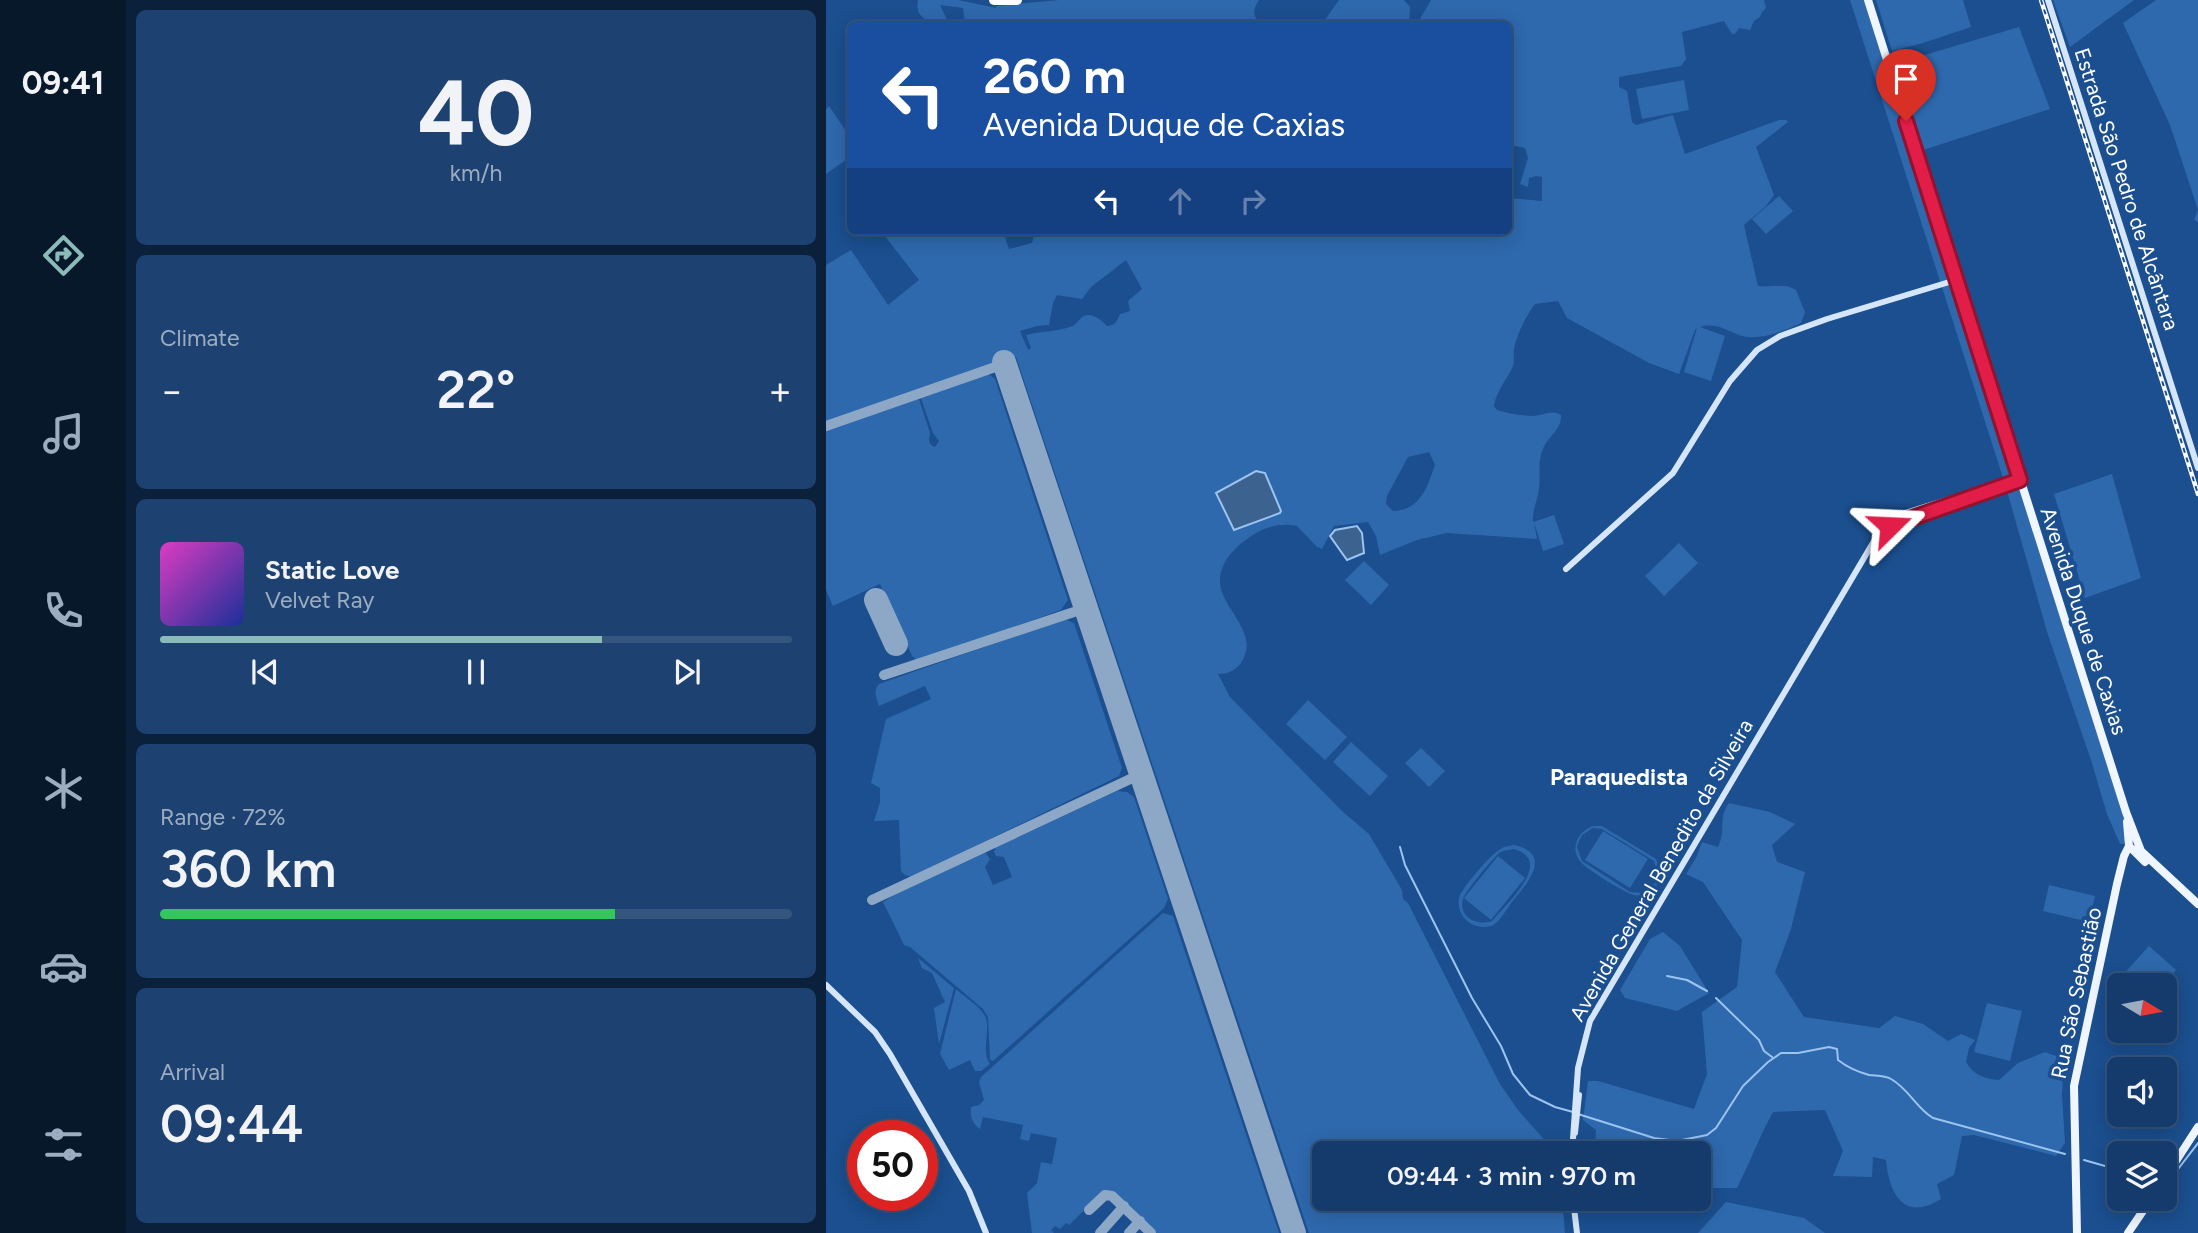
<!DOCTYPE html>
<meta charset="utf-8">
<style>
:root{--surface:#143b6b;--page:#1d4271;--text:#f1f3f6;--muted:#9dadc1;--line:#33557e;--accent:#8bbbb9}
body{margin:0;font-family:Figtree,sans-serif;background:var(--page);color:var(--text);height:100vh;display:flex;flex-direction:column;font-size:26px;white-space:nowrap}
*{box-sizing:border-box;margin:0}
p{font-size:23px;color:var(--muted)}
.icon{flex:none;width:38px;height:38px;fill:none;stroke:currentColor;stroke-width:2;stroke-linecap:round;stroke-linejoin:round}
.map{position:relative;flex:1;overflow:hidden}
.panel{display:flex;flex-direction:column;gap:10px;padding:10px;background:#0b203b;width:700px}
.panel>*{flex:none}
.top-card{position:absolute;left:21px;top:21px;width:665px;height:214px;border-radius:10px;box-shadow:0 4px 18px #0003,0 0 0 2px var(--line);background:#1a4fa0;color:#fff;overflow:hidden}
.needle{width:46px;rotate:100deg}
.buttons{position:absolute;left:1281px;top:973px;display:grid;gap:14px}
.buttons a{display:grid;place-items:center;width:70px;height:70px;border-radius:10px;background:var(--surface);box-shadow:0 4px 18px #0003,0 0 0 2px var(--line);font-size:35px}
.speed{position:absolute;left:21px;top:1120px;display:flex;gap:14px;font-size:35px;font-weight:700;text-align:center}
.speed>*{display:grid;place-content:center;width:91px;height:91px;border-radius:50%;background:var(--surface);box-shadow:0 4px 18px #0003,0 0 0 2px var(--line);line-height:1}
.speed .limit{border:10px solid #d22;background:#fff;color:#111}
.pin{position:absolute;display:grid;place-items:center;width:60px;height:60px;color:#fff;margin:-72px -30px;border-radius:50% 50% 50% 0;rotate:-45deg;box-shadow:0 0 7px #0007}
.pin .icon{rotate:45deg}
.me{position:absolute;width:77px;margin:-38px;rotate:69deg;stroke-linejoin:round;filter:drop-shadow(0 0 5px #0008)}
.turn{display:flex;align-items:center;gap:24px;height:147px;padding:0 21px;font-size:32px}
.turn .icon{width:91px;height:91px;stroke-width:2.5}
.turn b{display:block;font-size:49px;line-height:60px}
.lanes{display:flex;align-items:center;height:66px;padding:0 21px;background:#0003;justify-content:center;gap:35px;direction:ltr}
.lanes .off{opacity:.35}
.big{font-size:52px;font-weight:600;line-height:1.1}
.panel .tile{flex:1;display:flex;flex-direction:column;justify-content:center;gap:10px;min-width:0;padding:0 24px;border-radius:10px;background:var(--page)}
.panel .dial{align-items:center;gap:0}
.dial b{font-size:91px;line-height:1}
.song{display:flex;align-items:center;gap:21px}
.cover{width:84px;height:84px;border-radius:10px;background:linear-gradient(135deg,hsl(310 70% 55%),hsl(230 70% 35%))}
.played{height:7px;border-radius:4px;background:linear-gradient(90deg,var(--accent) 70%,var(--line) 70%)}
.keys{display:flex;justify-content:space-around;direction:ltr}
.heat{display:flex;justify-content:space-between;align-items:center;font-size:38px;direction:ltr}
.charge{height:10px;border-radius:5px;background:linear-gradient(90deg,#34c759 72%,var(--line) 0)}
.trip{position:absolute;left:486px;top:1141px;width:399px;height:70px;border-radius:10px;background:var(--surface);box-shadow:0 4px 18px #0003,0 0 0 2px var(--line);font-weight:600;line-height:70px;text-align:center}
main{display:flex;flex:1;min-height:0}
.tab-bar{display:flex;flex-direction:column;width:126px;justify-content:space-around;align-items:center;background:#08182b;color:var(--muted)}
.tab-bar .icon{width:49px;height:49px}
.tab-bar .on{color:var(--accent)}
.tab-bar b{font-size:32px;color:var(--text)}
.map>svg:first-child{display:block}
.green{fill:#2e69ad;fill-rule:evenodd}
.water{fill:#3c6290;stroke:#9cc4f0;stroke-width:2}
.lines{fill:none;stroke-linecap:round;stroke-linejoin:round}
.stream{stroke:#9cc4f0;stroke-width:2}
.taxiway{stroke:#8da7c7;stroke-width:10}
.runway{stroke:#8da7c7;stroke-width:24}
.secondary{stroke:#d6e6fa;stroke-width:6}
.primary{stroke:#f0f6ff;stroke-width:8}
.highway{stroke:#fff;stroke-width:10}
.rail-casing{stroke:#fff;stroke-width:4.5}
.rail{stroke:#1b4f8f;stroke-width:2;stroke-dasharray:5;stroke-linecap:butt}
.route-casing{stroke:#92132f;stroke-width:18}
.route{stroke:#e11d48;stroke-width:12}
.labels{text-anchor:middle;dominant-baseline:central;stroke-width:7;stroke-linejoin:round;paint-order:stroke}
.street-label{font-size:21px;fill:#fff;stroke:#1b4f8f}
.neighbourhood-label{font-size:23px;font-weight:bold;fill:#fff;stroke:#1b4f8f}
</style>
<main>
<nav class="tab-bar">
<b>09:41</b>
<svg class="icon on" aria-label="directions" viewBox="0 0 24 24"><path d="M12 3l9 9-9 9-9-9zM9 14v-3h6M13 9l2 2-2 2"/></svg>
<svg class="icon" aria-label="music" viewBox="0 0 24 24"><path d="M9 18V5l10-2v13"/><circle cx="6" cy="18" r="3"/><circle cx="16" cy="16" r="3"/></svg>
<svg class="icon" aria-label="phone" viewBox="0 0 24 24"><path d="M5 4h4l2 5-3 2q2 4 5 5l2-3 5 2v4C11 20 4 13 5 4z"/></svg>
<svg class="icon" aria-label="climate" viewBox="0 0 24 24"><path d="M12 3v18M4 7l16 10M4 17L20 7"/></svg>
<svg class="icon" aria-label="car" viewBox="0 0 24 24"><path d="M5 17H2v-5l4-1 3-4h7l3 4 3 1v5h-3M9 17h6M6 11h13"/><circle cx="7" cy="17" r="2"/><circle cx="17" cy="17" r="2"/></svg>
<svg class="icon" aria-label="filters" viewBox="0 0 24 24"><path d="M4 7h16M4 17h16"/><circle cx="9" cy="7" r="2"/><circle cx="15" cy="17" r="2"/></svg>
</nav>
<section class="panel">
<div class="tile dial"><b>40</b><p>km/h</p></div>
<div class="tile"><p>Climate</p>
<div class="heat"><a>−</a><b class="big">22°</b><a>+</a></div>
</div>
<div class="tile">
<div class="song"><i class="cover"></i><div><b>Static Love</b><p>Velvet Ray</p></div></div>
<div class="played"></div>
<div class="keys"><svg class="icon" aria-label="previous" viewBox="0 0 24 24"><path d="M18 5L8 12l10 7zM5 5v14"/></svg><svg class="icon" aria-label="pause" viewBox="0 0 24 24"><path d="M8 5v14M16 5v14"/></svg><svg class="icon" aria-label="next" viewBox="0 0 24 24"><path d="M6 5l10 7-10 7zM19 5v14"/></svg></div>
</div>
<div class="tile"><p>Range · 72%</p><b class="big">360 km</b><div class="charge"></div></div>
<div class="tile"><p>Arrival</p><b class="big">09:44</b></div>
</section>
<div class="map">
<svg width="1372" height="1233" viewBox="0 0 1372 1233">
<rect width="100%" height="100%" fill="#1b4f8f"/>
<!-- green -->
<path class="green" d="M92,0H132L170,8V6L233,0H433C426,11 426,16 436,24H139L137,8L114,5L123,24C106,24 88,20 92,0Z
M513,0H578L584,7L583,24H496Z
M605,0H938L940,8L936,12L934,17L928,21L924,30L913,28L909,34H906L898,21L856,32L860,59L855,66L793,77V87L801,91L806,122L810,125L847,115L859,154L953,120H960L962,122L930,147L948,195L940,206L918,225L932,286C945,288 958,282 970,290L979,312L975,323C958,331 934,341 916,336C901,331 890,322 874,327L899,336L885,381L858,372L871,328L869,330L853,374L823,363L741,318L732,301L709,304C700,316 691,334 688,349C687,355 689,360 687,366C681,380 670,391 668,406L671,410C681,413 696,416 706,416C717,416 725,409 735,415C736,430 722,436 717,449C711,463 715,474 713,488C712,500 706,510 707,522L728,515L738,544L717,551L708,522L711,539L621,533L591,540L554,555L550,536L542,522L508,526L496,549L491,547L471,526C453,522 435,528 421,539C407,549 393,564 394,583C396,610 435,633 415,663C409,671 401,674 392,674L404,697L516,811L543,834L576,890L577,899L582,903L674,1084L692,1110L730,1153H499V1199H736L739,1233H483L190,357L0,423V265L25,250L62,305L93,280L55,231H177L183,249L206,243L209,231H682L683,198L716,201V177L710,176L703,178L702,187L694,184L702,158L699,148L689,146L683,149L682,24H591ZM300,260L316,289L302,301L304,311L294,314C291,321 289,326 281,326C276,321 270,315 262,315C254,315 252,325 244,327C229,332 215,331 200,335L205,348L202,350L194,331L211,326L223,325L227,303L231,295L256,299L265,287ZM603,452L609,465C601,487 595,510 567,511L560,504L561,496L582,457Z
M1024,0H1042L1065,65L1193,27L1224,109L1091,152L1300,812L1302,833L1298,844H1294L1281,814L1265,760L1222,635L1179,484Z
M1050,0H1137L1145,27L1097,43L1066,51Z
M1227,0H1308L1244,47Z
M1330,0H1372V222L1368,220L1372,210L1344,125L1297,23Z
M858,80L863,110L816,119L810,89Z
M3,106L24,137V157L0,174V109Z
M953,196L967,211L940,234L926,219Z
M157,375H164L169,379L242,600L235,610L92,661L86,656L54,584L7,606L0,590V429L92,396L104,433L103,441L105,445L109,447L113,441L107,433L94,396Z
M1286,474L1315,578L1259,598L1228,494Z
M853,543L872,563L838,596L819,576Z
M538,561L563,585L545,605L519,580Z
M238,619L248,623L296,768L293,776L86,877L79,875L75,871L73,820L48,821L54,802V788L45,783L60,719L105,699L99,686L53,706C50,697 47,691 53,684Z
M482,700L521,737L499,760L460,724Z
M525,742L562,776L544,796L507,762Z
M595,748L619,771L603,787L579,763Z
M291,791L301,792L308,797L342,899L338,908L167,1061L164,1060L162,1017L157,1009L84,947L78,945L57,902L76,890L159,852L164,859L159,867L167,885L186,877L178,857L170,856L168,852L170,847Z
M903,803L944,812L969,824L946,845L951,862L979,872L965,929L949,972L978,1017L1053,1028L1069,1016L1097,1024L1122,1041L1135,1034L1149,1040L1143,1048L1140,1062C1148,1075 1158,1079 1173,1080L1192,1063L1219,1052L1238,1059L1236,1095L1239,1143L1230,1156L1148,1135L1136,1136L1128,1175L1111,1184L1115,1199C1078,1222 1063,1194 1060,1160L1047,1157L1046,1177L1007,1176L1017,1151L999,1110L947,1112C933,1137 924,1163 911,1188H873V1153H769L770,1130L757,1120L762,1081H772L868,1109L881,1074L876,1012L911,987L916,940L877,882L860,874L871,856L876,842L892,847C901,828 891,820 903,803Z
M767,826H776L830,859C837,876 832,900 808,895C799,893 758,868 753,860C744,846 753,831 767,826ZM767,828L776,829L828,861L832,875L826,889L816,893L804,892L756,861L751,847L753,841L756,835Z
M777,831L822,859L804,888L759,860Z
M688,845C728,854 701,884 686,902C680,910 674,922 665,926C658,928 650,927 644,923C635,918 630,905 634,895C639,885 664,855 673,850C678,846 682,846 688,845ZM688,849C729,861 680,904 666,921C652,926 632,918 637,899C640,890 664,862 672,854C676,850 682,850 688,849Z
M672,856L699,878L665,920L638,898Z
M1223,885L1269,896L1263,922L1217,911Z
M337,913L347,916L453,1233H329L291,1195L284,1192L273,1196L243,1225L240,1223L234,1229L229,1226L225,1230L228,1233H206L201,1193L211,1183L215,1162L226,1164L231,1138L205,1133L203,1141L194,1139L197,1125L157,1117L154,1129C146,1124 144,1116 145,1107L153,1105L158,1100L153,1082L155,1077Z
M837,932L854,946L883,993L851,1011L799,998L794,990L824,939Z
M1323,946L1350,970L1336,985H1293V994L1286,987Z
M92,958L128,988L113,1044L108,1008L119,1002L106,973L96,968Z
M130,989C138,997 156,1007 160,1018C164,1033 155,1051 164,1064L155,1071H149L144,1060L123,1070L114,1054Z
M1161,1003L1196,1011L1184,1061L1148,1052Z
M900,1202L978,1218L999,1233H872Z"/>
<!-- water -->
<path class="water" d="M430,471L439,473L455,511L454,513L408,530L390,493Z
M531,526L536,533L538,553L521,560L504,536L509,530Z"/>
<g class="lines">
<!-- stream -->
<path class="stream" d="M574,847L579,865L646,998L675,1046L687,1074L704,1095L729,1107L747,1112
M841,976L861,980L881,991
M890,998L933,1040L938,1051L946,1057
M752,1114L828,1138L851,1141L881,1135L890,1128L917,1086L942,1062L955,1053H972L1003,1047L1011,1049L1012,1060C1021,1067 1032,1072 1043,1075C1051,1076 1058,1075 1065,1079C1083,1089 1090,1108 1107,1118L1239,1154
M1258,1160L1293,1170
M1346,1177L1372,1143"/>
<!-- taxiway -->
<path class="taxiway" d="M0,426L178,364
M58,675L260,608
M46,900L315,774
M263,1210L279,1195L286,1196L325,1233
M274,1233L298,1206
M303,1233L314,1221"/>
<!-- runway -->
<path class="runway" d="M178,362L468,1233
M50,600L70,644"/>
<!-- secondary -->
<path class="secondary" d="M1222,0L1372,468
M1060,526L1073,515L1174,483L1194,480
M740,569L847,473L904,381L931,350L954,336L1001,319L1130,280
M0,985L49,1032L64,1054L143,1191L160,1233
M749,1133L753,1095
M746,1153L752,1068L764,1021L1051,536L1059,528L1070,522L1171,489L1179,484
M747,1199L751,1233"/>
<!-- primary -->
<path class="primary" d="M1042,0L1300,812L1315,851L1372,904
M1301,822L1303,846L1319,862
M1339,1178L1372,1127
M1251,1233L1248,1086L1291,884L1298,856L1303,846
M1302,1233L1325,1199"/>
<!-- highway -->
<path class="highway" d="M168,0H191"/>
<defs>
<path id="rail" d="M1215,0L1372,494"/>
</defs>
<!-- rail casing -->
<use href="#rail" class="rail-casing"/>
<!-- rail -->
<use href="#rail" class="rail"/>
</g>
<g class="lines">
<defs>
<path id="route" d="M1064,526L1194,480L1080,121"/>
</defs>
<!-- route casing -->
<use href="#route" class="route-casing"/>
<!-- route -->
<use href="#route" class="route"/>
</g>
<g class="labels">
<!-- street labels -->
<g class="street-label">
<text transform="translate(1301 189) rotate(72)">Estrada São Pedro de Alcântara</text>
<text transform="translate(1258 621) rotate(72)">Avenida Duque de Caxias</text>
<text transform="translate(835 870) rotate(-60)">Avenida General Benedito da Silveira</text>
<text transform="translate(1250 993) rotate(-78)">Rua São Sebastião</text>
</g>
<!-- neighbourhood labels -->
<g class="neighbourhood-label">
<text x="793" y="777">Paraquedista</text>
</g>
</g>
</svg>
<div class="buttons">
<a><svg class="needle" viewBox="-14 -14 28 28"><path d="M0-13l5 13h-10z" fill="#e53935"/><path d="M0 13l5-13h-10z" fill="#9dadc1"/></svg></a>
<a><svg class="icon" aria-label="sound" viewBox="0 0 24 24"><path d="M4 9h4l5-4v14l-5-4H4zM17 9q2 3 0 6"/></svg></a>
<a><svg class="icon" aria-label="layers" viewBox="0 0 24 24"><path d="M12 4l9 5-9 5-9-5zM3 14l9 5 9-5"/></svg></a>
</div>
<div class="speed"><div class="limit">50</div></div>
<div class="pin" style="left:1080px;top:121px;background:#d93025"><svg class="icon" aria-label="arrive" viewBox="0 0 24 24"><path d="M6 21V4h12l-3 4 3 4H6"/></svg></div>
<svg class="me" style="left:1064px;top:526px" viewBox="-20 -20 40 40"><path d="M0-17L14 15 0 8-14 15z" fill="#e11d48" stroke="#fff" stroke-width="4"/></svg>
<div class="trip">09:44 · 3 min · 970 m</div>
<div class="top-card">
<div class="turn"><svg class="icon" aria-label="left" viewBox="0 0 24 24"><path d="M17 20v-9H6M10 6l-5 5 5 5"/></svg><div><b>260 m</b>Avenida Duque de Caxias</div></div>
<div class="lanes"><svg class="icon" aria-label="left" viewBox="0 0 24 24"><path d="M17 20v-9H6M10 6l-5 5 5 5"/></svg><svg class="icon off" aria-label="ahead" viewBox="0 0 24 24"><path d="M12 20V5M6 11l6-6 6 6"/></svg><svg class="icon off" aria-label="right" viewBox="0 0 24 24"><path d="M7 20v-9h11M14 6l5 5-5 5"/></svg></div>
</div>
</div>
</main>
